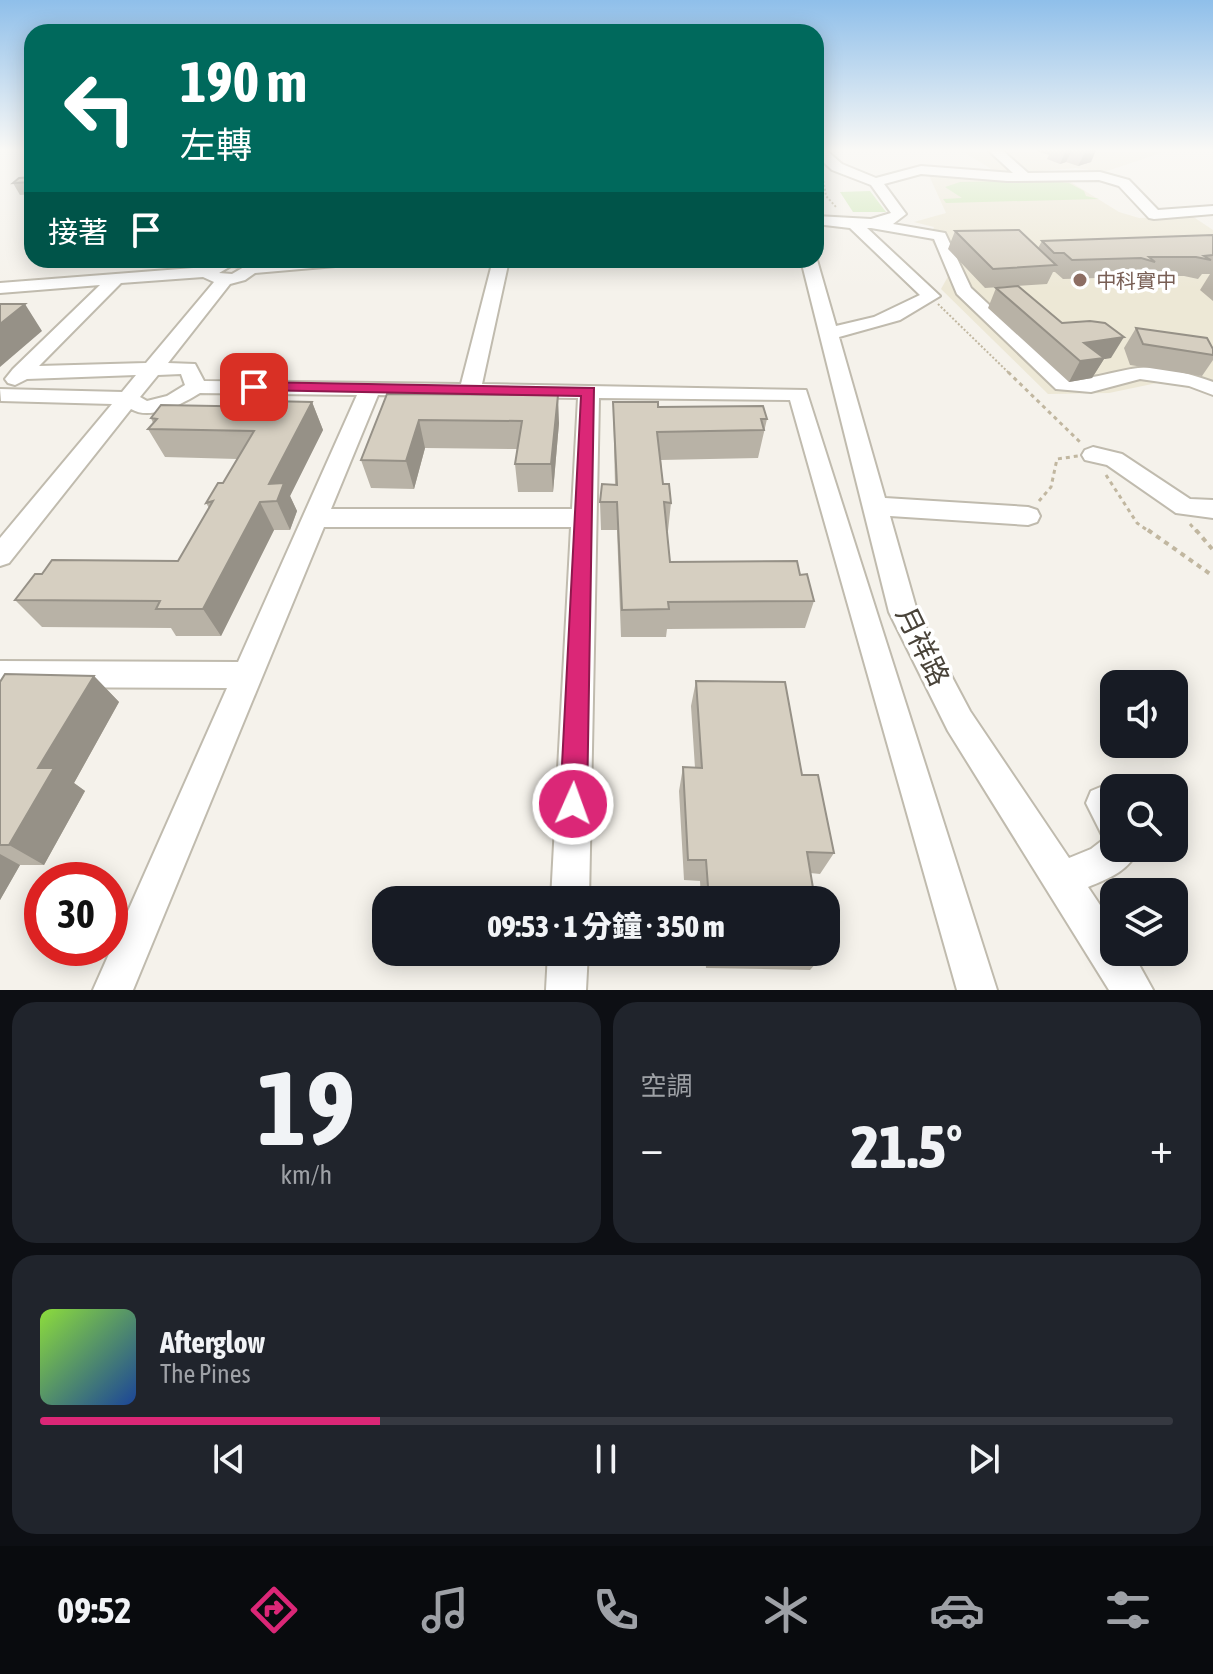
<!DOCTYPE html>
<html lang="zh-TW">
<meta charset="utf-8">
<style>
:root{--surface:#171b24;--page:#20242c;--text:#f1f3f6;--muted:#9ea1a6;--line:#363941;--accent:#db2777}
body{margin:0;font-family:"Asap Condensed","Noto Sans TC",sans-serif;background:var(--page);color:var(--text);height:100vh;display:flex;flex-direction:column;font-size:30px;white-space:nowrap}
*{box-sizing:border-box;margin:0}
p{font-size:26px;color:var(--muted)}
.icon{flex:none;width:44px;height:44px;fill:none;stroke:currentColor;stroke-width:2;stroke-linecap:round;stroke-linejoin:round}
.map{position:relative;height:990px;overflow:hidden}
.side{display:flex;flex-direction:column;gap:12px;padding:12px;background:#0d0f14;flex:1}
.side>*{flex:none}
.hud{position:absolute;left:24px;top:24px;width:800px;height:244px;border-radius:24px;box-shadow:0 4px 20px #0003;background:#00695c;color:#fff;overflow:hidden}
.controls{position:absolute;left:1100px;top:670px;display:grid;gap:16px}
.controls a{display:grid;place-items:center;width:88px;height:88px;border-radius:16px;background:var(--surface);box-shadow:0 4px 20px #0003;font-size:40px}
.speed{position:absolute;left:24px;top:862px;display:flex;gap:16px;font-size:40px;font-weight:700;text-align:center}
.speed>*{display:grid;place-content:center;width:104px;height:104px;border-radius:50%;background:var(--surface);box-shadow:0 4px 20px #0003;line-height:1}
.speed .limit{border:12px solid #d22;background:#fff;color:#111}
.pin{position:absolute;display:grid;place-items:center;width:68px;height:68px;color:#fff;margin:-34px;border-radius:16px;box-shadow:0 4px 12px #0006}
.me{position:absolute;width:88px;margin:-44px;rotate:2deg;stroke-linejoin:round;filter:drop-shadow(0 0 6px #0008)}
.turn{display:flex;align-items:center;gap:28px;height:168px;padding:0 24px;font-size:36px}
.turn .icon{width:104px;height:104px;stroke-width:2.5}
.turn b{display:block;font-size:56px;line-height:68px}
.then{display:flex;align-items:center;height:76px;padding:0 24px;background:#0003;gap:16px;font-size:30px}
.big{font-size:60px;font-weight:800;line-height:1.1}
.side .tile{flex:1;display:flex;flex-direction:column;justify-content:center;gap:12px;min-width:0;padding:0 28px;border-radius:24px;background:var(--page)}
.side .dial{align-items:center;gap:0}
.dial b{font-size:104px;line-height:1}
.song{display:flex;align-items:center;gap:24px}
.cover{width:96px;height:96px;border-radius:12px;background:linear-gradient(135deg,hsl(90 70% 55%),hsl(220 70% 35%))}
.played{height:8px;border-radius:4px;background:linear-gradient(90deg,var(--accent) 30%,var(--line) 30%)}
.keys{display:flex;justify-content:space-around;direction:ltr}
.heat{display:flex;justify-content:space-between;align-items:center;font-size:44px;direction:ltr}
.side .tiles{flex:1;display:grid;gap:12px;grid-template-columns:1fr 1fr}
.tile:last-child{grid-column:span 2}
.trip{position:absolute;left:372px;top:886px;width:468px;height:80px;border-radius:24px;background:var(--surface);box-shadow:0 4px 20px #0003;font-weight:800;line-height:80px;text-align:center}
.tab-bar{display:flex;height:128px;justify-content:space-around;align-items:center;background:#090b0e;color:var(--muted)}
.tab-bar .icon{width:56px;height:56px}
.tab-bar .selected{color:var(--accent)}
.tab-bar b{font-size:36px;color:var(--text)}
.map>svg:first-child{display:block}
.education{fill:#ede8d6}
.green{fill:#cee7b6}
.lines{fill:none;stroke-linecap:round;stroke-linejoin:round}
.minor-casing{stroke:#c0bbae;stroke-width:4}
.path-far2{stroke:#c1b7a0;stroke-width:2;stroke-dasharray:2 2;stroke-linecap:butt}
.path-far1{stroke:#c1b7a0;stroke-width:3;stroke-dasharray:4 4;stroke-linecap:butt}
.path{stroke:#c1b7a0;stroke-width:4;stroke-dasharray:5 5;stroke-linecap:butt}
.minor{fill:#fff;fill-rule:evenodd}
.wall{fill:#b8b2a6}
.shaded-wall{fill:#969187}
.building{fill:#d6cfc1;stroke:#969187;stroke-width:2}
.route{fill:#db2777;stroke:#8e194d;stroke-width:2}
.education-dot{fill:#8d6e63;stroke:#fff;stroke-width:3}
.labels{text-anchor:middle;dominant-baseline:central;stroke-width:7;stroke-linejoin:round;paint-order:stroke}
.far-education-label{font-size:20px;fill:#785e54;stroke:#fff;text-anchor:start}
.near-street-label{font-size:28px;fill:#494339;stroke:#fff}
</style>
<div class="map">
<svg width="1213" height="990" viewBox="0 0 1213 990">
<rect width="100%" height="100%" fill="#f5f2eb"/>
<!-- education -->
<path class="education" d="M960,150H1170L1104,172L1076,168L1028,172L993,170Z
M927,171L1069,181L1119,212L1139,218L1192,216L1213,230V395L1200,389L1157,383L1109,393L1048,394L941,289L951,271L929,237L934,227L914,222L946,213Z"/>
<!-- green -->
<path class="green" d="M1045,180L1069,183L1084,191L1086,196L1099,199L946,203L943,199L962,198L945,187L960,182Z
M870,191L886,212H853L840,192Z"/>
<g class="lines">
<defs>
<path id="minor" d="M816,150H826L842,164L876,178L921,166L1013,173L988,150H1002L1028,173L1100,172L1129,180L1158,210L1213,206V214L1154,219L1149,218L1119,186L1099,180L1007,181L921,174L884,184L906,214L893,224L945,233L971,288L1068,379C1094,380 1113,371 1138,368C1160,365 1192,374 1213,382V395L1189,386L1140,379L1091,392L1056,389L957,294L934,239L871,228H867L940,296L900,320L839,337L885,498L1028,507L1037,510L1040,516L1037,522L1028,525L890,516L917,611L970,711L1069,858L1091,849L1104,839L1086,803L1091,791L1103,786L1114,790V848H1139C1129,871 1110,878 1088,887L1114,926V952H1132L1153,990H1109L948,731L889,612L801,260H817L836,326L874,317L920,295L850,228L816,224V216L871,219L891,213L871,185L832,170L816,155Z
M217,260H255L260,263L355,260L347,265L255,273L245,280L230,284L168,363L195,364L204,381L461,384L493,260H509L482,384L806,390L997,990H957L790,400L599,398L589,900H551L571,527H324L133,990H93L227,688L0,687V661L238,662L357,395L200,393C182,404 151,421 131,409L9,563L0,566V538L112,404L1,401L0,389L122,392L136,375L27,379L15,385L8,383L5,379L13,369L100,285L0,293V283L206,267ZM231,266L244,267L232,274L219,273ZM203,277L214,282L146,363L39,366L121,283ZM181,374L185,385L167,396L147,401L140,397L158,375ZM378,395L578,398L572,509H331Z
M1093,447L1122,454L1190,499L1213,500V518L1176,513L1107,465L1085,460L1082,455L1085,450Z
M548,952H588L586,990H546Z"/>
</defs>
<!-- minor casing -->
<use href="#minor" class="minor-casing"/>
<!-- path-far2 -->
<path class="path-far2" d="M822,173L826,196L837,208
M938,304L1010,374"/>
<!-- path-far1 -->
<path class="path-far1" d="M1008,372L1082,444
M1106,475L1137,523L1150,532
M1039,501L1051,487L1057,459L1078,456
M1190,524L1197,532"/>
<!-- path -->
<path class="path" d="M1148,530L1213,576
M1196,530L1213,550"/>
<!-- minor -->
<use href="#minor" class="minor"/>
</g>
<!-- wall -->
<path class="wall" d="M1033,150H1096L1091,162L1078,166L1066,162L1060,164L1047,159L1049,155Z
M32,177V194L20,195L13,183Z
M955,231L1038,248L1042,241L1213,235V301L1200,290L1210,274H1202L1198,279L1184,276H1146L1143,281L1130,277L1063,279L1055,272H1053L1047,284L985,288L948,249Z
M996,288L1062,323L1111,358L1104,359L1092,378L1069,382L988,308Z
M1136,328L1213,349V360L1202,376L1130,365L1124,348Z
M387,394L559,423L553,492H518L515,464L517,449L425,448L414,489L371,488L361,460Z
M312,402L323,430L290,496L297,511L290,530H274L221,636H176L171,628L42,627L15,600L42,574L178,561L209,508L206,503L223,483L237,459L165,457L148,429L153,423L151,418Z
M613,402L767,419L758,458L661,460L663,484L671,503L668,531H667L670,562L800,575L814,601L805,628L667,629L666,637H621L617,530H601L600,502L615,485Z
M94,676L119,702L74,783L85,791L44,865H20L0,900V682Z
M696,681L802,775L834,853L820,874L810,873L815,900H701L700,881L684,880L679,791L683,767L695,768L691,706Z
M705,952H824V954L810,970L706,968Z"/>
<!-- shaded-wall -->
<path class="shaded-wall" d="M1066,150H1072L1066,162L1060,164Z
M1086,150H1096L1091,162L1078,166Z
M25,304L42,331L0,367V324Z
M1124,337L1111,358L1104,359L1092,378L1069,382L1080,361L1084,343Z
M558,395L559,423L553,492L551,464Z
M312,402L323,430L290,496L297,511L290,530L269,484Z
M419,420L425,448L414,489L406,461Z
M260,502L274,530L221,636L203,609Z
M94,676L119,702L74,783L85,791L44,865L9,845L38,768Z
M0,854L20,865L0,900Z"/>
<!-- building -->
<path class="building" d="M32,177V182L13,183L19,178Z
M1019,230L1056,265L993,269L955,231Z
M1213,235V255L1204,256L1211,260L1196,257H1149L1155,262L1141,258L1072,260L1064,253H1054L1042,241Z
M1018,286L1062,323L1090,321L1105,323L1124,337L1084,343L1104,358L1080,361L996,288Z
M0,304H25L0,324Z
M1136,328L1207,338L1213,349V355L1143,344Z
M387,394L558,395L551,464H515L522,421L419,420L406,461L361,460Z
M268,401L312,402L269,484L284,483L277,501L260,502L203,609H156L160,601L15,600L35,574H42L52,560L178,561L213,501L206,503L218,483H223L254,431L148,429L157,419L151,418L161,405L265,407Z
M613,402H658V407L763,406L767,419H761L764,430L657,432L663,484H669L671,503L664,502L670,562L797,561L800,575L807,574L814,601L668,602L669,609L622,610L617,502H600L602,484L617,485Z
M5,674L94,676L38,768H54L9,845H0V682Z
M696,681L785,682L802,775H818L834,853L807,852L815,900H709L706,860H688L683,767L702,768Z
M713,952H824V954Z"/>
<!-- sky -->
<linearGradient id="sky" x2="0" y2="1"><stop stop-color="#8fbfea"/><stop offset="0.52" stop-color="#faf9f6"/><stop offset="1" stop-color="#faf9f6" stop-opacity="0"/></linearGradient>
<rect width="1213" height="289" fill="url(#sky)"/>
<!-- route -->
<path class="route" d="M254,382L594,388L587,804L583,814L573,818L564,814L560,804L581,396L249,390V384Z"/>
<!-- markers -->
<circle class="education-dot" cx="1080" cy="280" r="8"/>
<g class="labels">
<!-- far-education labels -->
<g class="far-education-label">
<text x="1096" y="280">中科實中</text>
</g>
<!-- near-street labels -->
<g class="near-street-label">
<text transform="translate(923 646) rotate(64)">月祥路</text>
</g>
</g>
</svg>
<div class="controls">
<a><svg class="icon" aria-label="sound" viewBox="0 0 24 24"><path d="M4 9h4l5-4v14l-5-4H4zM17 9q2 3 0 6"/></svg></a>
<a><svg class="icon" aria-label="search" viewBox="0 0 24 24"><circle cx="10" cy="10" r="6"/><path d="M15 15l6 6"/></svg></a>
<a><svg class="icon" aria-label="layers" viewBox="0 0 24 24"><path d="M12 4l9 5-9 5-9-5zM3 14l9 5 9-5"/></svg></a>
</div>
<div class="speed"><div class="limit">30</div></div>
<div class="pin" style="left:254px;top:387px;background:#d93025"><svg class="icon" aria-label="arrive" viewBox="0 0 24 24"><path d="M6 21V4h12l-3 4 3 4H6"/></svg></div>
<svg class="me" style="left:573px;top:804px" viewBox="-20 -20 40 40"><circle r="17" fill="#db2777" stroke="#fff" stroke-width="3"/><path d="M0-11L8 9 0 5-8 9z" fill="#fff"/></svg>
<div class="trip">09:53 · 1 分鐘 · 350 m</div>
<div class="hud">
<div class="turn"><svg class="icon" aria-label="left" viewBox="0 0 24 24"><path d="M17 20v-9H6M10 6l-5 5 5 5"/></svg><div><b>190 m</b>左轉</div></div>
<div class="then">接著<svg class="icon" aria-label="arrive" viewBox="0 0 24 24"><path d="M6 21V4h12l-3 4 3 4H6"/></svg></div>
</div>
</div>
<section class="side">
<div class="tiles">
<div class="tile dial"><b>19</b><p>km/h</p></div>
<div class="tile"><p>空調</p>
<div class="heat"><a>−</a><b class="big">21.5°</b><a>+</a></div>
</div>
<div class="tile">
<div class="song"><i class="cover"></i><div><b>Afterglow</b><p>The Pines</p></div></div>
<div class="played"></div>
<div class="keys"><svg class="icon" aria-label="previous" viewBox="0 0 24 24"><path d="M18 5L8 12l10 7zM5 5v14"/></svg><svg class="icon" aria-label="pause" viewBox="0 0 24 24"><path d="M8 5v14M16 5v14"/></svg><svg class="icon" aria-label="next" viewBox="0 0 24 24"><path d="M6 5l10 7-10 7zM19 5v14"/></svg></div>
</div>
</div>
</section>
<nav class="tab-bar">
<b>09:52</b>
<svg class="icon selected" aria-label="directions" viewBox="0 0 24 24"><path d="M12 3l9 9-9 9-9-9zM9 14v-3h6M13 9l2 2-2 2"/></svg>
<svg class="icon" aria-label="music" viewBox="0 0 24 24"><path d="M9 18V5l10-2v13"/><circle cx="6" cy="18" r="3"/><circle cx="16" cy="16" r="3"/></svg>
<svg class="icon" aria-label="phone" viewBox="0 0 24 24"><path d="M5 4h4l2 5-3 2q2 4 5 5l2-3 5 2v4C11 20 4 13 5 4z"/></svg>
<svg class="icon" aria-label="climate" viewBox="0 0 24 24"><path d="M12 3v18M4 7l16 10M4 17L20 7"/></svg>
<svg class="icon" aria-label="car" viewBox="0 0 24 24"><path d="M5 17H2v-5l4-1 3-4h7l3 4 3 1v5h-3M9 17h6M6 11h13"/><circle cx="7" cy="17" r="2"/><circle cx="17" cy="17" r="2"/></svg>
<svg class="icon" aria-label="filters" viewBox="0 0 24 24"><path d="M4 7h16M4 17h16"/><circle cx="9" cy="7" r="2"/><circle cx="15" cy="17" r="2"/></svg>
</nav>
